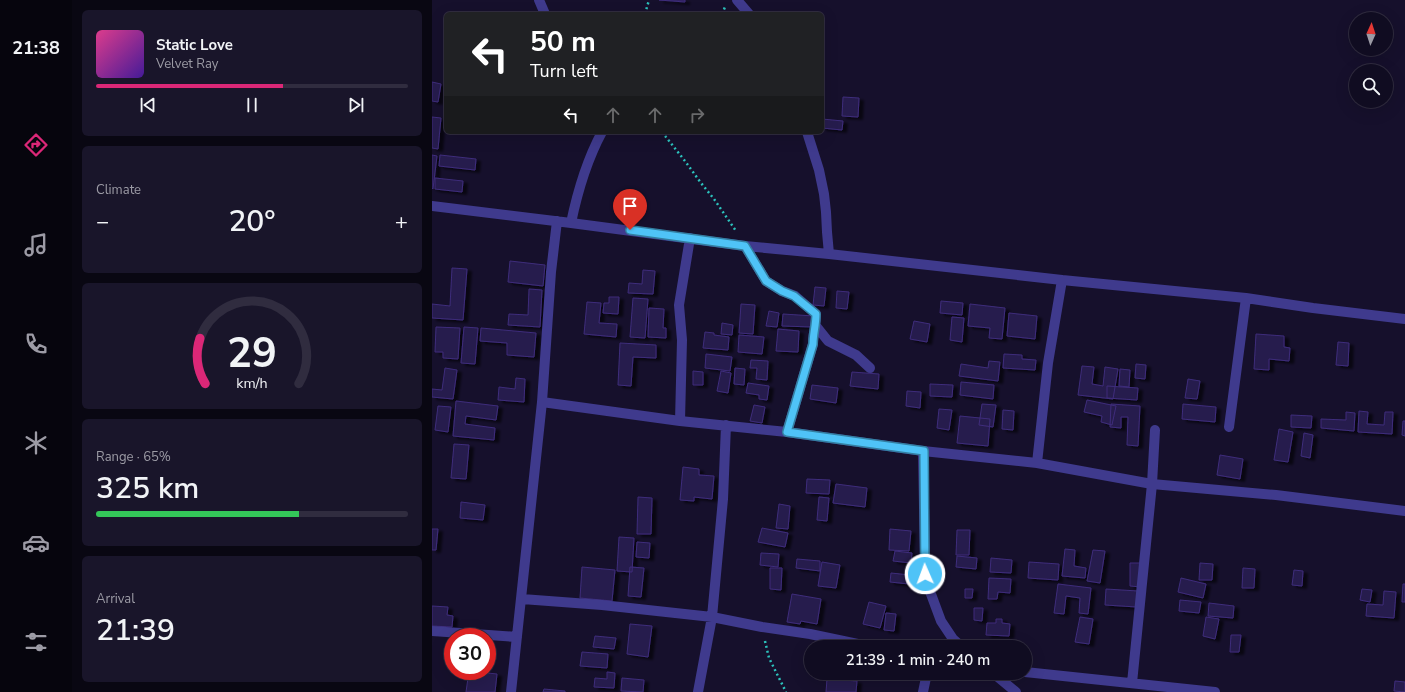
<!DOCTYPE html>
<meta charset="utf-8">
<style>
:root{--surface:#100c21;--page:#19152a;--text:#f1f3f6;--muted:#9c9ba5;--line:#302c3f;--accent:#db2777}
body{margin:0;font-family:"Nunito Sans",sans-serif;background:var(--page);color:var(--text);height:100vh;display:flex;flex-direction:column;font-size:15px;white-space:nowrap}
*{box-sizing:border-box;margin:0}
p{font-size:13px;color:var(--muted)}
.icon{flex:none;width:22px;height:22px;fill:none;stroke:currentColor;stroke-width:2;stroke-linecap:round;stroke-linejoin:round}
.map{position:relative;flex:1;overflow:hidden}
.side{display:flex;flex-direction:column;gap:10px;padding:10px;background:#090712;width:360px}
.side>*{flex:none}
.guide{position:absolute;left:12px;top:12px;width:380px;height:122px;border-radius:6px;box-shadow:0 4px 16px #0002,0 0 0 1px var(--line);background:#202124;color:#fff;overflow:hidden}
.needle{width:26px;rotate:3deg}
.tools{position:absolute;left:917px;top:12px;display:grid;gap:8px}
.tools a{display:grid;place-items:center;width:44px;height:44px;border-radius:50%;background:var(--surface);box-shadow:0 4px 16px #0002,0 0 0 1px var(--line);font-size:20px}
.speed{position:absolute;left:12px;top:628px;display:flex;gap:8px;font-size:20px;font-weight:700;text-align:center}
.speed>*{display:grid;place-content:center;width:52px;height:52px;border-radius:50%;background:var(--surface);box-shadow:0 4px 16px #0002,0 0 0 1px var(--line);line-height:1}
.speed .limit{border:6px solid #d22;background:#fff;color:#111}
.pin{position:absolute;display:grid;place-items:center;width:34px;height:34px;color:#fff;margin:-41px -17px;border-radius:50% 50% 50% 0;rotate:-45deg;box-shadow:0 0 4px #0007}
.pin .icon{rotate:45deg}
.me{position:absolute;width:44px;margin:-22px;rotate:358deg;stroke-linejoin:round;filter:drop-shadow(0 0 3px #0008)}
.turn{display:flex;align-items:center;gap:14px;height:84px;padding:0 20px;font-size:18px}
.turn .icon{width:52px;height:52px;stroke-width:2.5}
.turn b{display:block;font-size:28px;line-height:34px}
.lanes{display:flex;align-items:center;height:38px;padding:0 20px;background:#0003;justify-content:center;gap:20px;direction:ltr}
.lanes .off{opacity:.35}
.big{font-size:30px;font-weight:600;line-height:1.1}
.side .tile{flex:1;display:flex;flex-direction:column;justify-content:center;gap:6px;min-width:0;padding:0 14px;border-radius:6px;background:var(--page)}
.side .dial{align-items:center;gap:0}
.dial svg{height:104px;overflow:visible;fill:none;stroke:var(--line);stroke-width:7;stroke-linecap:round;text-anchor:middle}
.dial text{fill:var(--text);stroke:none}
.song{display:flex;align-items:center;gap:12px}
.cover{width:48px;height:48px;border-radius:6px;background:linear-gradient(135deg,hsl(330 70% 55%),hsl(260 70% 35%))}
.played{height:4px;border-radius:2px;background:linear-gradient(90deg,var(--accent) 60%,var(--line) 60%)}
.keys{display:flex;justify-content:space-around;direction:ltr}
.heat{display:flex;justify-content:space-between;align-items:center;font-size:22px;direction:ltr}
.charge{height:6px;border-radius:3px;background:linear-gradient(90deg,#34c759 65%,var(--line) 0)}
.trip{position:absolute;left:372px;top:640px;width:228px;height:40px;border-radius:20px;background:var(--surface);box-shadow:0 4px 16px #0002,0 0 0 1px var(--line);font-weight:600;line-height:40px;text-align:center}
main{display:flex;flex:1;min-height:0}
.tabs{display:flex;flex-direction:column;width:72px;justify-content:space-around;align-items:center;background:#06050d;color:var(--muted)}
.tabs .icon{width:28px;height:28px}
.tabs .on{color:var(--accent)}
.tabs b{font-size:18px;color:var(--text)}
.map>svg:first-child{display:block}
.building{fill:#271c4e;stroke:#3e2d7b;filter:url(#shadow)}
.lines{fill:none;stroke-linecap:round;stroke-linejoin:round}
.path{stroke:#2cc2bc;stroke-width:2.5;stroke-dasharray:2 3;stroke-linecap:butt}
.street{stroke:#3f3a8d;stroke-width:10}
.route-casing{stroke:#337fa1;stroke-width:10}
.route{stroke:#4fc3f7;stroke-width:7}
</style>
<main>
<nav class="tabs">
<b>21:38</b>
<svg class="icon on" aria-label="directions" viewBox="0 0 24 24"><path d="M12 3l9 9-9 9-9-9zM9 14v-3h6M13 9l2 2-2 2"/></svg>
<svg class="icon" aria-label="music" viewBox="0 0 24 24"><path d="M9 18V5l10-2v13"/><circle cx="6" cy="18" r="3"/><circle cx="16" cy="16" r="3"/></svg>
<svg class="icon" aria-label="phone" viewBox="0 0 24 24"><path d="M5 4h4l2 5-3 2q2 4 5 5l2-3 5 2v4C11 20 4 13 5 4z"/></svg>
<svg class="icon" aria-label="climate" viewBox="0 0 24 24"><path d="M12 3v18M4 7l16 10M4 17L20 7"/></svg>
<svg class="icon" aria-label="car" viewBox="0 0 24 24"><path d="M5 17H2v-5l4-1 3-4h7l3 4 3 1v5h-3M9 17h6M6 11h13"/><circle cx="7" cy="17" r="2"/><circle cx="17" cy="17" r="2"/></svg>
<svg class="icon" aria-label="filters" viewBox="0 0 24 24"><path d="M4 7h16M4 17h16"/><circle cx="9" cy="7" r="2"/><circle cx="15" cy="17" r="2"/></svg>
</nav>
<section class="side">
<div class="tile">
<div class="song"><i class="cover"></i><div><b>Static Love</b><p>Velvet Ray</p></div></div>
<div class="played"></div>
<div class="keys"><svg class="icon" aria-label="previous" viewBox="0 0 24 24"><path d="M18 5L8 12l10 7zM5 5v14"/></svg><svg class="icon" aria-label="pause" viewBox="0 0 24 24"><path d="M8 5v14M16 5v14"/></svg><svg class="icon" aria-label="next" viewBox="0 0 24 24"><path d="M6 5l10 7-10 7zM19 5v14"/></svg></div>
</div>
<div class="tile"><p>Climate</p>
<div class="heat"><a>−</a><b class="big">20°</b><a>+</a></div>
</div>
<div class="tile dial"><svg viewBox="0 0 100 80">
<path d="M14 69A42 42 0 1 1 86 69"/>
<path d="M14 69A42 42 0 0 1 10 34" stroke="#db2777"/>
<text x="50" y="56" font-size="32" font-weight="700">29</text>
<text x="50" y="72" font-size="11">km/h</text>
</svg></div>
<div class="tile"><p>Range · 65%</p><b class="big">325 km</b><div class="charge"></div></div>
<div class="tile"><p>Arrival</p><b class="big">21:39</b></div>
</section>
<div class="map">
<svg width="973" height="692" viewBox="0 0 973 692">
<defs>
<filter id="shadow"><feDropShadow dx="4.5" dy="2.5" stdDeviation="1" flood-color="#0009"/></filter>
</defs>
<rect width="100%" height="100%" fill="#16102c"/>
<!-- building -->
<path class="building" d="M227,0H253V2Z
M0,82L9,84L6,102L0,101Z
M411,97L427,98L426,117L410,116Z
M0,117L9,118L6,149L0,148Z
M390,119L411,121L410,130L390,128Z
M0,155L5,156L1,189L0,188Z
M8,155L44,159L43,170L7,166Z
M3,178L31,181L30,192L3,189Z
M78,261L113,265L111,286L76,282Z
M20,268L35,269L31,320L0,318V304L18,306Z
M211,270L223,271L221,294L196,293L197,283L210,284Z
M383,287L394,288L392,306L381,305Z
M97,289L110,290L108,327L76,325L77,314L96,315Z
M405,291L417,292L415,309L404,308Z
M177,297H187L186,314L171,313L172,303H177Z
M201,298L216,299L213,338L198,337Z
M509,301L531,303L530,315L508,313Z
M155,302L169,303L167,323L185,324L184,337L152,334Z
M309,304L323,305L321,334L307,333Z
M538,304L573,308L570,339L557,338L558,328L536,326Z
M217,308L232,309L231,328H234V338L216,337Z
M337,311L347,313L345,327L334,326Z
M577,313L605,316L603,339L575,336Z
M351,314L382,316L381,327L350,326Z
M520,317L532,318L530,342L518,340Z
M482,321L498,324L495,342L478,339Z
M290,323L301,325L300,335L289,334Z
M4,327L28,328L26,359L11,358V352H3Z
M32,327L46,328L43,364L29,363Z
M49,328L104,333L102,357L75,355V343L48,341Z
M346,329L367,331L366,352L344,351Z
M273,332L282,333V335L297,337L296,350L271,348Z
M824,334L852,336V347L858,348L857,361L837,359V370L822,369Z
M307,335L332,337L330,354L306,352Z
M906,342L917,343L916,366L904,365Z
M188,343L224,345V358L201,357L199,386L186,385Z
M274,354L300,357L298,371L273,368Z
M572,354L590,355V359L604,360L603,370L571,368Z
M319,360L336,361L335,380L324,379L325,368H318Z
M557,361L568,362L566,381L527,376L529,364L556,368Z
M704,364L714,365L713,379L703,378Z
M650,366L662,367L660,384L671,386L673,367L686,369L681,399L646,395Z
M13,368L25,370L21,399L0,397V389L10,390Z
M303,368L313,369L312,385L302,384Z
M688,369L698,370L697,387L687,386Z
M261,371L271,372V385H261Z
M289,371L299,373L296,393L285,391Z
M420,372L447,374L446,389L418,386Z
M84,378L93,379L92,402L66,400L67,387L83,389Z
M756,379L768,381L765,399L753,398Z
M529,382L562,385L561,399L528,395Z
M316,383L337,386L335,400L327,399V395L314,393Z
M498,384L521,385L520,397L498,396Z
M380,385L406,388L404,403L378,399Z
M675,386L706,388L705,400L675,398Z
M475,391L489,392L488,408L474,406Z
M655,400L684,406L680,425L669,422L670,416L652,412Z
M24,401L66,406L64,420L34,416L33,424L63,428L62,440L21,436Z
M550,404L564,405L561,427L547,425Z
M679,404L708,406L706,446L695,445L696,417H689V428L678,427Z
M751,404L784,407L783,422L750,419Z
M322,405L333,407L330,423L318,421Z
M6,406L19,407L16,432L3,430Z
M507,409L520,410L517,430L505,428Z
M571,410L582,411L581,430L570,429Z
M927,411L936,412L935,424L952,425L953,412H961L960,434L926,432Z
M914,412L923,413L922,431L889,428V419L914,420Z
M859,415L880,416L879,428L859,427Z
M528,416L558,419L556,446L525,443Z
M971,421H973V436L970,435Z
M847,429L861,432L856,462L842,460Z
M872,433L881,435L878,458L869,456Z
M22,444L37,445L34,479L19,478Z
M788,455L811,459L808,479L785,475Z
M251,467L267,469V475L282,476L280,499L262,497V501L248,500Z
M375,479L398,480L397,494L374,493Z
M404,484L435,488L433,507L401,503Z
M206,497L220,498L219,534H205Z
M387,497L397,498L395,521L385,520Z
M29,502L53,505L51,520L28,518Z
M347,504L358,506L356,529L344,528Z
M330,528L356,533L353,547L326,542Z
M0,529H6L4,550H0Z
M458,529L479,531L477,551L457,550Z
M525,530H538L537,555H524Z
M187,537L202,538L200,572L185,571Z
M205,542L218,543L217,558L204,557Z
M633,549L643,550L642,566L654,568L653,578L630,576Z
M661,550L673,551L668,583L655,581Z
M463,551L480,553L479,563L461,561Z
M329,553L347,554L346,567L328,565Z
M525,556L545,558L544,569L524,567Z
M559,558L580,560L579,573L558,572Z
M365,559L388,561V571L364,568Z
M390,562L408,565L404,588L386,586Z
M597,562L627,564L626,580L596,578Z
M698,563H709V587L698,586Z
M768,563L781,564L780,580H767Z
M150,567L183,570L180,601L148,598Z
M198,567L212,568L209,597L196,596Z
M338,568H350L349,590L338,589Z
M811,568L823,569L822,588H810Z
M862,570L871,571L870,586L860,585Z
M459,573L478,575L477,584L458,582Z
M557,578L579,579L578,593L566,592L565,599H556Z
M749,578L774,584L771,598L746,592Z
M626,584L659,588L656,614L647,613L648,598L634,596L632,614L622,613Z
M971,584H973V602H970Z
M533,589H541L540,598H533Z
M674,589L706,591L705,607L673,605Z
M930,589L940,590L938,602L928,600Z
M952,591L964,592L962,618L934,616L935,604L951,605Z
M360,594L389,599L385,624L369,621L368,624L355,622Z
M748,600L769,602L767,613L747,611Z
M437,602L454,606L448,628L431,624Z
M777,603L802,606L801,618L776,616Z
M0,606L16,607L15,615L21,616L20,627L0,626Z
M542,608H551L550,621L542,620Z
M454,613L464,614L462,631L452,630Z
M648,617L661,619L657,644L643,642Z
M774,617L787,619L783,639L771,636Z
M564,619H570V623L578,624L577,636L554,635L555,623H564Z
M198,624L220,626L216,657L195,654Z
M799,635H809L807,652H798Z
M163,636L184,638L182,649L161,647Z
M150,652L176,654L175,668L148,666Z
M37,671L65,674L63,692H34Z
M175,672L183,673L182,688L162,687L163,678L175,679Z
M190,678L212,680L211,692L189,691Z
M395,679L425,681L424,692H394Z
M963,681L973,682V692L962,691Z
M112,689L133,691V692H111Z"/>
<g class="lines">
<!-- path -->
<path class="path" d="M213,14L217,0
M290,14L293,7
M230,132L253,161L269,183L282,199L304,231
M333,641L337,658L354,692"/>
<!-- street -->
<path class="street" d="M107,0L113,14
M305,0L317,14
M375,132L387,170L392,194L394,212L395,232L397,254
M0,206L139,223L313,246L397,254L630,280L814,298L881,308L973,319
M139,223C145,194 156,158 170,132
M313,246L334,281L350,291L363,296L384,314C384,325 381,334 381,344L355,432
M384,326L396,341L424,355L438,368
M110,402L248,421L355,432L491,451L605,463L720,484L844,495L973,511
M248,421L250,340L247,305L258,238
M797,427L814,298
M491,451L493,563L496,586L509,621L521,639L530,647
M605,463L616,363L630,280
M90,599L170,605L280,617L330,627L378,634L440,647
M0,631L85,637
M593,672L783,692
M561,673L584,692
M700,683L720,484L723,430
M79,692L110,402L119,272L125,221
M266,692L280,617L291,499L294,425
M491,692L495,673"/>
</g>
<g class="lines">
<defs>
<path id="route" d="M198,230L313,246L334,281L350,291L362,296L384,314C384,325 381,334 381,344L355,432L492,451L493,574"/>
</defs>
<!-- route casing -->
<use href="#route" class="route-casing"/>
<!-- route -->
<use href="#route" class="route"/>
</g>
</svg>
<div class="tools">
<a><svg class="needle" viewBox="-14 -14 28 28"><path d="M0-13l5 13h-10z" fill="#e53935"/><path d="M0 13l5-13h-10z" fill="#9c9ba5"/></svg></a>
<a><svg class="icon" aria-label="search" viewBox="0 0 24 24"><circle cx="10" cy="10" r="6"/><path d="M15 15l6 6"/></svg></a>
</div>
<div class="speed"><div class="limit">30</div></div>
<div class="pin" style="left:198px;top:230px;background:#d93025"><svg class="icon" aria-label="arrive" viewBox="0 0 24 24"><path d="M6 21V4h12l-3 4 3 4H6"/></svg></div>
<svg class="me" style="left:493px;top:574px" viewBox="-20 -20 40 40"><circle r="17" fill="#4fc3f7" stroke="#fff" stroke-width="3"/><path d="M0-11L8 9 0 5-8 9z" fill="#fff"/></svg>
<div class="trip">21:39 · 1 min · 240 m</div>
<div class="guide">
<div class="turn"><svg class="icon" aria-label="left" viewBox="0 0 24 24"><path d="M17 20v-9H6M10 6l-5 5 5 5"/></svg><div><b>50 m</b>Turn left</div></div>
<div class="lanes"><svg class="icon" aria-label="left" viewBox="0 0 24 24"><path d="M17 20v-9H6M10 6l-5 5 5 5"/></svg><svg class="icon off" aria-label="ahead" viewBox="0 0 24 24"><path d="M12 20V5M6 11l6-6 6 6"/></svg><svg class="icon off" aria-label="ahead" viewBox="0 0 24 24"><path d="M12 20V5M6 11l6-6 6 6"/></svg><svg class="icon off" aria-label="right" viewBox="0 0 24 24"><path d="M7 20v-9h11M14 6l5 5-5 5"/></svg></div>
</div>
</div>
</main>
